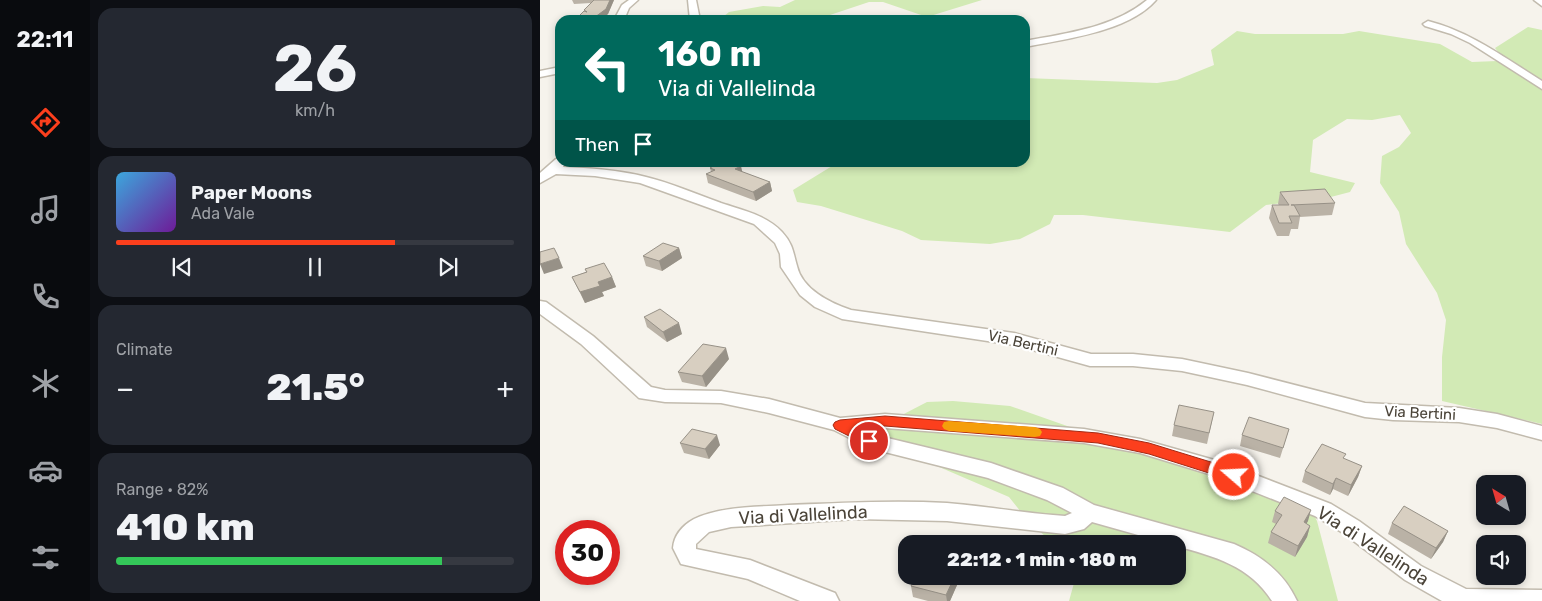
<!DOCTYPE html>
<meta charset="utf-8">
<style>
:root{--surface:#171b24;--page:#242831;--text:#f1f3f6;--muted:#9ea1a6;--line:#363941;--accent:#fc3f1d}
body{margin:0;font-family:Rubik,sans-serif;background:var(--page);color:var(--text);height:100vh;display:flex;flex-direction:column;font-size:19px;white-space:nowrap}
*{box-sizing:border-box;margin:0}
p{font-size:16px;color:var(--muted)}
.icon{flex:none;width:28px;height:28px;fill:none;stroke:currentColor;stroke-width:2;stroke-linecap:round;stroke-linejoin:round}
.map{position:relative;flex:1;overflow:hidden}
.side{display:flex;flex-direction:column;gap:8px;padding:8px;background:#0d0f14;width:450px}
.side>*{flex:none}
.guide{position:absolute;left:15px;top:15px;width:475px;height:152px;border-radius:15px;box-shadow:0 2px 8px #0003;background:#00695c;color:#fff;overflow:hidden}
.needle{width:32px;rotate:323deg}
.buttons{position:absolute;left:936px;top:475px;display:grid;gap:10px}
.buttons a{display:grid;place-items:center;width:50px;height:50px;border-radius:10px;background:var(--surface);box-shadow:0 2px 8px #0003;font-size:25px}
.speed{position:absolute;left:15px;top:520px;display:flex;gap:10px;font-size:25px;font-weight:700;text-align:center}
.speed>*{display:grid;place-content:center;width:65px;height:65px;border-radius:50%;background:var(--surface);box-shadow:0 2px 8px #0003;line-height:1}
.speed .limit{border:8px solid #d22;background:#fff;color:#111}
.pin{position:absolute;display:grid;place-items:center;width:42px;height:42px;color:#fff;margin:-21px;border:2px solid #fff;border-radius:50%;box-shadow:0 1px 5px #0007}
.me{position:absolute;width:55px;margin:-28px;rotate:289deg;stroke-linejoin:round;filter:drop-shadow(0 0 4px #0008)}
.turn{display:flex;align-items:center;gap:18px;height:105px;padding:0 20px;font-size:22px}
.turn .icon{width:65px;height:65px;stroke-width:2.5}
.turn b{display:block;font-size:35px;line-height:42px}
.then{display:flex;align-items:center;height:48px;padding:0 20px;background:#0003;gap:10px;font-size:19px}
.big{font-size:38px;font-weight:800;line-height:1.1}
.side .widget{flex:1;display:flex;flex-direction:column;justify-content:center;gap:8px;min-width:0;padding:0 18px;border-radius:15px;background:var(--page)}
.side .dial{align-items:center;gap:0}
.dial b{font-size:65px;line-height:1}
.song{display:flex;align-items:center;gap:15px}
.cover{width:60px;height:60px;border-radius:8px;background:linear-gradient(135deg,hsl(200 70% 55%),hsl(280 70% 35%))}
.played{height:5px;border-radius:2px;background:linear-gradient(90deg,var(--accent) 70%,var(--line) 70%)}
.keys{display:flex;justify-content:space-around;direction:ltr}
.heat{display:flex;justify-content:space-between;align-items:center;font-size:28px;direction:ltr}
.charge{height:8px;border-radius:4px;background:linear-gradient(90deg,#34c759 82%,var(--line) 0)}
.trip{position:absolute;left:358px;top:535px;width:288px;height:50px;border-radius:15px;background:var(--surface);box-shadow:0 2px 8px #0003;font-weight:800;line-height:50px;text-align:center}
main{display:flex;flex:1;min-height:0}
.tab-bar{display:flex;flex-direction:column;width:90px;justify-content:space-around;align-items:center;background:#090b0e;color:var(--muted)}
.tab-bar .icon{width:35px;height:35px}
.tab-bar .on{color:var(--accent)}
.tab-bar b{font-size:22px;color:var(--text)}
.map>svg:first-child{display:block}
.green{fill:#d2eab5}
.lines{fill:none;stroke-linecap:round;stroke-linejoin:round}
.minor-casing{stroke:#c2bbae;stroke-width:3}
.minor{fill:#fff;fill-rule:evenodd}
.wall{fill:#bab2a6}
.shaded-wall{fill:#979187}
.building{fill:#d8cfc1;stroke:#979187}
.route{fill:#fc3f1d;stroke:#a42913}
.slow{fill:#f59e0b}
.labels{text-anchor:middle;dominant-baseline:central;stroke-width:4.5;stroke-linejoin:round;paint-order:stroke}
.street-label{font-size:15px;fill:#4b4439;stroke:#fff}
.near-street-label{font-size:18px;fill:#4b4439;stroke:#fff}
</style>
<main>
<nav class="tab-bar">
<b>22:11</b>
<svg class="icon on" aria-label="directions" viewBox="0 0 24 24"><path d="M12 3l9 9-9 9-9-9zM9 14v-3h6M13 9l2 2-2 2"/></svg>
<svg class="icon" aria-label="music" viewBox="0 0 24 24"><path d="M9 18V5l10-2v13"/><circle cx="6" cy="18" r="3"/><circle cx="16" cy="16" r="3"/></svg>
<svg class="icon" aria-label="phone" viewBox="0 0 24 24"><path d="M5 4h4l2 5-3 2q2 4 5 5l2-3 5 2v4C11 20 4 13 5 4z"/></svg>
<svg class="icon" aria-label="climate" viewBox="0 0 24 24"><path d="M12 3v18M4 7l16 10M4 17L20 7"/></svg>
<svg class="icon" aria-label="car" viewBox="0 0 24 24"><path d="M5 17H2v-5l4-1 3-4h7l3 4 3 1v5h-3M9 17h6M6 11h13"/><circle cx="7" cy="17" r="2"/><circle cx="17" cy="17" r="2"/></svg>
<svg class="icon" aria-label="filters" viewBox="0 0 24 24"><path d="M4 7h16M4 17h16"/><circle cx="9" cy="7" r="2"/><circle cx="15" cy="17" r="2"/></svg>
</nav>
<section class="side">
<div class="widget dial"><b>26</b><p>km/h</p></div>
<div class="widget">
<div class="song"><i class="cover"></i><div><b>Paper Moons</b><p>Ada Vale</p></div></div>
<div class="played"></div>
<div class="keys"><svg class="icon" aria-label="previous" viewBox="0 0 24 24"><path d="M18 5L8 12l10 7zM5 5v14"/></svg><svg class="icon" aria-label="pause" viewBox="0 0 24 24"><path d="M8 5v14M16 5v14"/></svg><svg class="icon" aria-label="next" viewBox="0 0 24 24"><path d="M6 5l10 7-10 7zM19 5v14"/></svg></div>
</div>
<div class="widget"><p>Climate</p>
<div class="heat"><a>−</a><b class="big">21.5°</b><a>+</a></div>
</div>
<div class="widget"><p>Range · 82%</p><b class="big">410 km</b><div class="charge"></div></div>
</section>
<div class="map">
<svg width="1002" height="601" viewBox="0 0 1002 601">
<rect width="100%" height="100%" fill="#f6f3ec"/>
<!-- green -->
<path class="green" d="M255,0H442L387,17L343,2H329L275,20H189L183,17L189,12L223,6L240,7Z
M988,27L1002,30V82L963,58L955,48Z
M697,31L715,34H803L819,31L900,44L932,62L957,61L1002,88V424L902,401V357L906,320L897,293L866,244L859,212L840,183L842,156L859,147L871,133L860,115L832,120L807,119L773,140L770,172L815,183L810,192L787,198L726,205L690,232L543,215H514L510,224L480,239L450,244L381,240L362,231L281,206L257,202L253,190L297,163L485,162V78L617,83L637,80L674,65L671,50Z
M413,401L470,406L547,433L651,453L698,467L765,497L777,521L798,601H529L536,576H636V544H514L489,522L469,497L362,451L329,432L387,402Z"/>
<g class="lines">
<defs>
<path id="minor" d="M89,0H98L89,8L84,20H74L82,5Z
M148,0H156L160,20H150Z
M607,0H616C588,32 525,39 485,47V41C527,33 573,28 607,0Z
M994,0H1002V6Z
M888,21C931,32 965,58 1002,81V89L930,43L911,34L885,26L883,24Z
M20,67V73L0,77V71Z
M20,158V162H26L23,167C50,168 79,170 106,177C131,183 156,194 181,203C202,210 226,215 242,232C253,244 253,252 257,266C262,289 290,303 311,310L474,333L551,354H593L642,359L708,373L825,403L919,408L957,414L1002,426V440L957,428L919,422L853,420L825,417L707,385L642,371L593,366H550L474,345L302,319L275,307L260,295L241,267L240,254L235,243L214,224L100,183L55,176L16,174L0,183V173L16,159Z
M0,301L6,302L53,336L111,387L125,390L181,391L229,399L300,418L345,414L544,429L600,439L685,463L791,504L819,521L881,566L926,589L1002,590V601H902L865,580L803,533L775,516L672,475L600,453L544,443L345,428L325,430L335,435L451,463L523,488L554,505L694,544C722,556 744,573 757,601H732C710,566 674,556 636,546V544H630L552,522L544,529L525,534L407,521L316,519L191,527L169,532L156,544V549L210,560L295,593L299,601H260L208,579L141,564L133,548C134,535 143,525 154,519C182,506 217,507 248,505C301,503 354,500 407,503C443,506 478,512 513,515L525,516L532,513L507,500L448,478L329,448L294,430L229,413L181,403L125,402L99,398L41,344L0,314Z"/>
</defs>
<!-- minor casing -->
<use href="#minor" class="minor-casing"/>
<!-- minor -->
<use href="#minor" class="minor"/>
</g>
<!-- wall -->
<path class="wall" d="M32,0H74L68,14L60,20H35L45,11L44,10L51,3L34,4Z
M170,168L202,172L230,182L232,191L216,201L168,183L166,174L171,172Z
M740,192L795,203L792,215L760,217L758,229H751L749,236H737L729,218L732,205H739L738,204Z
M139,248L142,258L122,271L106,266L103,256Z
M45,269L72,277L76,287L62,292L64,296L45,303L32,277L46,272Z
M104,317L142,334L127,342L107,327Z
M189,359L166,387L142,382L138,372Z
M674,412L667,444L632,436L634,425Z
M749,429L740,458L700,446L702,435Z
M140,443L180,445L169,459L144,453Z
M804,459L822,466L818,477L808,496L793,489L790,495L762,482L765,471Z
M735,511L768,521L766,524L770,526L767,537L755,557L728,543L731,532L736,524L732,522Z
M852,523L908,531L903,542L891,559L848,534Z
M376,576H421L410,601H388L373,597L371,586Z"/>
<!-- shaded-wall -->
<path class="shaded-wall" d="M70,0H74L68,14L60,20H51Z
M201,166L203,175L195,169Z
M230,182L232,191L216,201L213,192Z
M139,248L142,258L122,271L119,261Z
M19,258L23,268L4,274L0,264Z
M72,277L76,287L62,292L64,296L45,303L40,292L58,282Z
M139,323L142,334L127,342L123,332Z
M186,348L189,359L166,387L162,376Z
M177,435L180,445L169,459L165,449Z
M822,466L818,477L808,496L811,485Z
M796,478L793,489L790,495L793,484Z
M771,510L768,521L761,533L764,522Z
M770,526L767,537L755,557L758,546Z
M908,531L903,542L891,559L896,548Z
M415,576H421L410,601H407L406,595Z"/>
<!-- building -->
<path class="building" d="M54,0H70L66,9L51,20H35L44,11L47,12L44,10Z
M180,162H191L201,166L195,169L230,182L213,192L166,174L175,170L170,168Z
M785,189L795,203L751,205H754L760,216H749L752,223H739L732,205H749L740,192Z
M123,243L139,248L119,261L103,256Z
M14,248L19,258L0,264V252Z
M64,263L72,277L58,282L60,286L40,292L32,277L47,272L45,269Z
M120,309L139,323L123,332L104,317Z
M163,344L186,348L162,376L138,372Z
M639,405L674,412L669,433L634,425Z
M709,417L749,429L743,448L702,435Z
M152,429L177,435L165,449L140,443Z
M782,444L806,454L803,458L822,466L811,485L796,478L793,484L765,471Z
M744,497L771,510L764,522L770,526L758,546L731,532L742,515L735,511Z
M864,506L908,531L896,548L852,523Z
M376,576H415L406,595L371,586Z"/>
<!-- route -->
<path class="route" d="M345,416L558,433L609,443L700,471L702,475L700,479L694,481L609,454L558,443L345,426L318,429L334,438L336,441L334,445L329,446L295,429L293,425L295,422L300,420Z"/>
<!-- slow -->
<path class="slow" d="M409,421L495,427L500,429L502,432L500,436L495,437L409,431L404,429L402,426L404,422Z"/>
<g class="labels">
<!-- street labels -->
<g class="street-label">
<text transform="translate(483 343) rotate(13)">Via Bertini</text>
<text transform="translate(880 413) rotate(3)">Via Bertini</text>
</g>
<!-- near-street labels -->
<g class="near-street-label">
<text transform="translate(263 515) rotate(-3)">Via di Vallelinda</text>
<text transform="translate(833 546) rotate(33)">Via di Vallelinda</text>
</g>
</g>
</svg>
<div class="buttons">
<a><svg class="needle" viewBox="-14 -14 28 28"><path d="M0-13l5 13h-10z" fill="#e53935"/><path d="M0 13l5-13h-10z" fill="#9ea1a6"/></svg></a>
<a><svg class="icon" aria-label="sound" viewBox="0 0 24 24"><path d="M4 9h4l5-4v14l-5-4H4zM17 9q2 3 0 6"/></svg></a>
</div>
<div class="speed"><div class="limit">30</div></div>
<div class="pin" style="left:329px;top:441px;background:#d93025"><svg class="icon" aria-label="arrive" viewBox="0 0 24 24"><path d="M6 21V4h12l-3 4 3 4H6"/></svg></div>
<svg class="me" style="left:694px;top:475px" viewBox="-20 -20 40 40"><circle r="17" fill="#fc3f1d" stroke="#fff" stroke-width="3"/><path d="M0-11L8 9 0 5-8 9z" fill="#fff"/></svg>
<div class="trip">22:12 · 1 min · 180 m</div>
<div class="guide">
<div class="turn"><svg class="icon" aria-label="left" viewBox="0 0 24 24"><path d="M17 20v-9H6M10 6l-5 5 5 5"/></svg><div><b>160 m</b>Via di Vallelinda</div></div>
<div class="then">Then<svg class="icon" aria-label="arrive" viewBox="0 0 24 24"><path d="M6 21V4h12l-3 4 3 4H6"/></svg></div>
</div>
</div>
</main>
